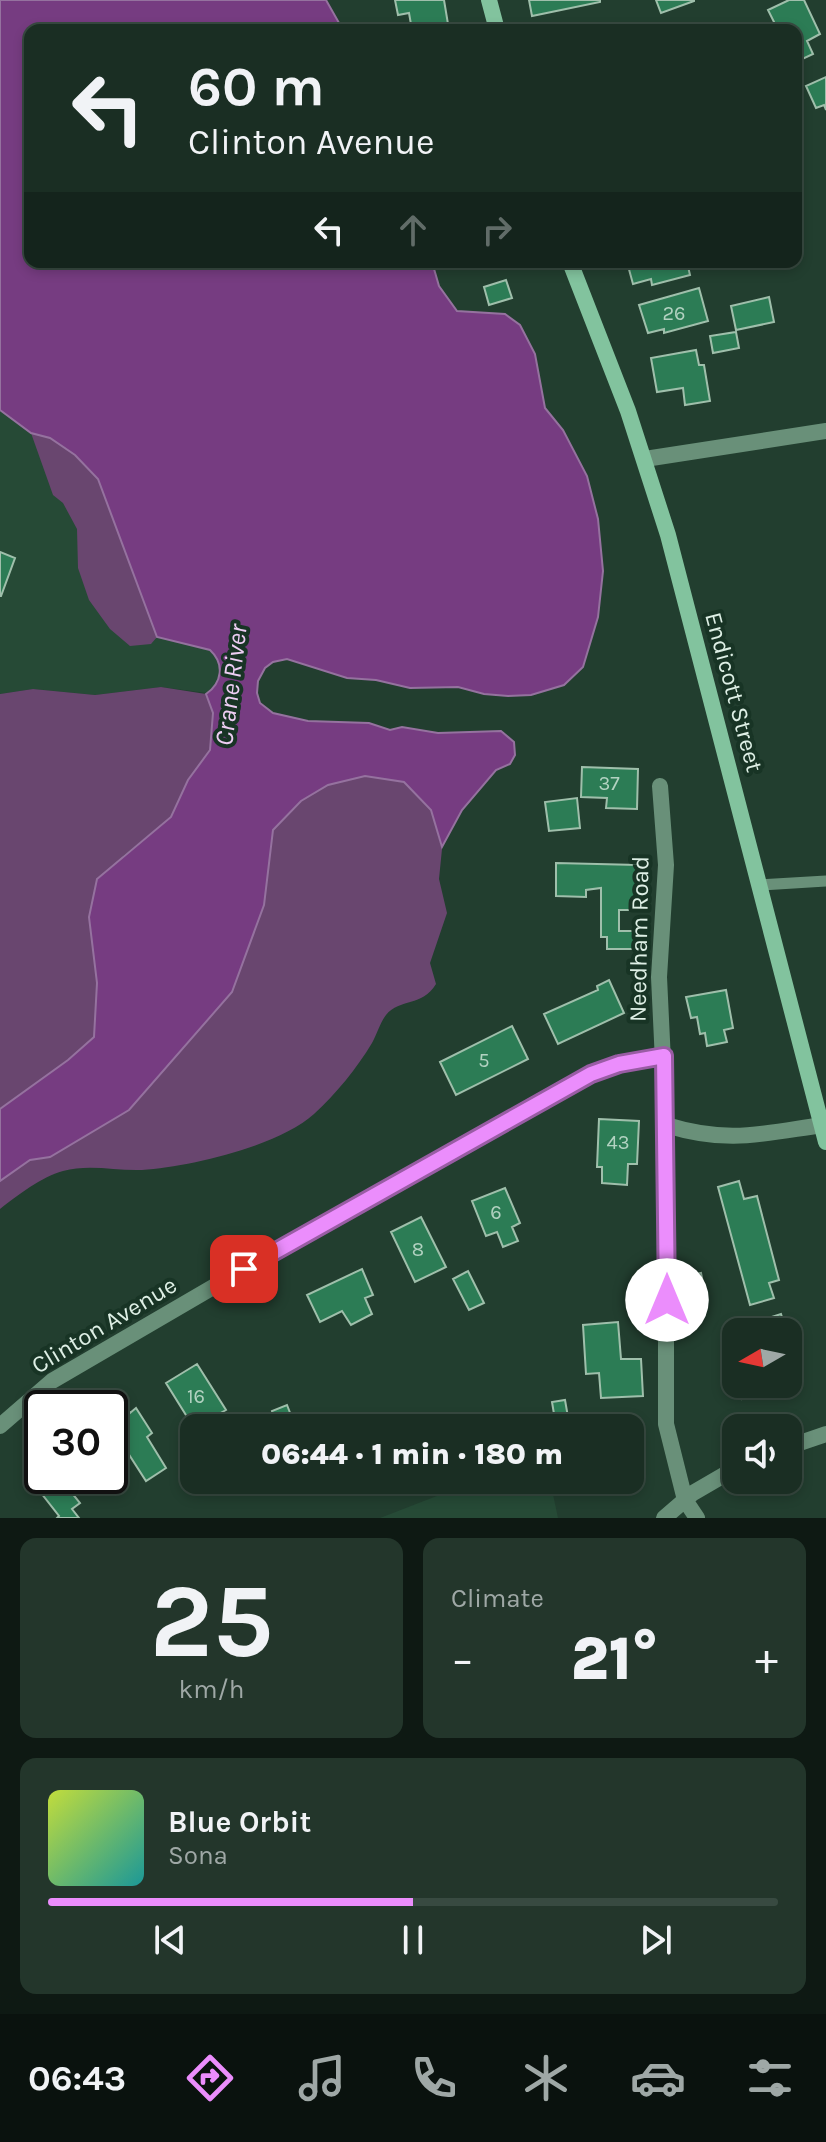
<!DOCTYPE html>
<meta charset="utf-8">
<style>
:root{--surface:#1a2e23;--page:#23362b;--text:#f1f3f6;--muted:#9fa8a6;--line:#384a41;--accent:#eb8dfc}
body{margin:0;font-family:Karla,sans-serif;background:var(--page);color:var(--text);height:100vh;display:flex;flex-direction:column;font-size:30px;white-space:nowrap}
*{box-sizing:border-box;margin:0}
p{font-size:26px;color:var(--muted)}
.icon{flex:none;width:44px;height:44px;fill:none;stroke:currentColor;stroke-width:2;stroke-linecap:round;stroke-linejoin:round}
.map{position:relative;height:1518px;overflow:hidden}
.details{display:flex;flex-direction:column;gap:20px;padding:20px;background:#0e1913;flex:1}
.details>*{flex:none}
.top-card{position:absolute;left:24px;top:24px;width:778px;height:244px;border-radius:16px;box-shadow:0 4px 12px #0003,0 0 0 2px var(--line);background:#1a2e23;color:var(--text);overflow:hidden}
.needle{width:52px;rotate:261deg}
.tools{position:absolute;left:722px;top:1318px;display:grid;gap:16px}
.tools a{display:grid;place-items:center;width:80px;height:80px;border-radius:16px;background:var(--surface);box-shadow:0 4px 12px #0003,0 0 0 2px var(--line);font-size:40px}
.speed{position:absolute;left:24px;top:1390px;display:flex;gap:16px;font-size:40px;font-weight:700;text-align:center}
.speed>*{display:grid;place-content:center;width:104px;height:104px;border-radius:50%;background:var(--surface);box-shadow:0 4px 12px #0003,0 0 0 2px var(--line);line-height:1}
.speed .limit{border:4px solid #111;border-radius:12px;background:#fff;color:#111}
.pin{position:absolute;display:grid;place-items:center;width:68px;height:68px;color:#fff;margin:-34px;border-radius:16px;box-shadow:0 4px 12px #0006}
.me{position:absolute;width:88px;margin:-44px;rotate:0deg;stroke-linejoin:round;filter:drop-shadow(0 0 6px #0008)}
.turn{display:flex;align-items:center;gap:28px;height:168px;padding:0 32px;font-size:36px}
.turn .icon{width:104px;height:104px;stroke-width:2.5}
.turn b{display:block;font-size:56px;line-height:68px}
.lanes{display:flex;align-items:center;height:76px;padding:0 32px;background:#0003;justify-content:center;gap:40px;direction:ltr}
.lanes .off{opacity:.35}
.big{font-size:60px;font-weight:800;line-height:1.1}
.details .card{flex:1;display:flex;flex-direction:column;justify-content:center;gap:12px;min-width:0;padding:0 28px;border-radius:16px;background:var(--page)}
.details .dial{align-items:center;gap:0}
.dial b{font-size:104px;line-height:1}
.song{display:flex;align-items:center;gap:24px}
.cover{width:96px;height:96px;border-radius:12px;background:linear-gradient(135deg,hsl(70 70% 55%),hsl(180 70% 35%))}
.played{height:8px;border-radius:4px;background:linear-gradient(90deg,var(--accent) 50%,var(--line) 50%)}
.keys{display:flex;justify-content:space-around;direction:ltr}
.heat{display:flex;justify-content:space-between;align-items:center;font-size:44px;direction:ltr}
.details .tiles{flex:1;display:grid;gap:20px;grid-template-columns:1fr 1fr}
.card:last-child{grid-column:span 2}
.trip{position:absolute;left:180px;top:1414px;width:464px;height:80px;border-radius:16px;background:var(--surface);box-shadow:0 4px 12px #0003,0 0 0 2px var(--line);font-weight:800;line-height:80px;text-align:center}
.menu{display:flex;height:128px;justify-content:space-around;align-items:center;background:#0a120e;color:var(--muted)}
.menu .icon{width:56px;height:56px}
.menu .on{color:var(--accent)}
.menu b{font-size:36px;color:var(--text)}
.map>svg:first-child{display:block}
.built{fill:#264a36}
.green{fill:#69466f}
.water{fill:#763c81;stroke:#95729f;stroke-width:2}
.building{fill:#2c7c55;stroke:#9fbfab;stroke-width:2}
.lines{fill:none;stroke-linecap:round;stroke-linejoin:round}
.service{stroke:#699079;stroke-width:11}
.minor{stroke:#699079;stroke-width:16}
.secondary{stroke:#82c39e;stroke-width:16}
.route-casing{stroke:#995ca4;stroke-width:20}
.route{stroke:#eb8dfc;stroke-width:14}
.labels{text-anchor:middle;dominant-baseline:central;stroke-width:8;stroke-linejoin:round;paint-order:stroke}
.number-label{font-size:20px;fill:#b2d2c1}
.street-label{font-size:24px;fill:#deefe5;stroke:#183425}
.water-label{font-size:26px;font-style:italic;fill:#eecef4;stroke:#183425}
</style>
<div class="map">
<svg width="826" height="1518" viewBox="0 0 826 1518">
<rect width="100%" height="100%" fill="#223e2f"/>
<!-- built -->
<path class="built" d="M0,410L30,433L50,438L98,479L157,636L210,650L218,660L220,668L219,680L207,693L161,687L95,695L33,689L0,694Z
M505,1480H550L558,1518H380L460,1487Z"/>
<!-- green -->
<path class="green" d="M31,433L50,438L75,455L98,479L157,637L151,644L130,646L110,629L89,600L78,568L77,529L63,503L53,495Z
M161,687L206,694L213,713L210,750L188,780L171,817L123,856L89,917L97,983L94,1037L68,1060L0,1109V694L33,689L95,695Z
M365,776L405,782L431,810L442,849L439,879L447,913L430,963L436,984C422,1007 400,998 386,1015C380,1023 377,1034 372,1043C357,1068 336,1094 314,1114C279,1146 189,1167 142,1170C116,1171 89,1164 63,1171C41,1177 18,1195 0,1209V1181L30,1160L50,1157L129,1110L232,992L264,905L273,830L301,801L328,785Z"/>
<!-- water -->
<path class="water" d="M0,0H326L343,30H30V262H432L439,286L457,311L505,314L520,325L535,354L545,408L563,430L587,476L598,519L603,571L598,617L583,667L564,685L531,695L508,696L484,694L458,687L410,688L376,680L347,678L287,659L273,662L265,668L258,681L257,693L260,703L273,713L308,721L369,723L390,730L402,727L438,733L501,731L514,742L515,755L510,764L496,770L462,810L442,847L431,810L404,782L365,776L328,785L301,801L273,830L264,905L232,992L129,1110L50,1157L30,1160L0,1181V1109L68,1060L94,1037L97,983L89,917L97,879L171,817L188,780L210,750L213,713L206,694C222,683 225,664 210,650L157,637L98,479L75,455L50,438L31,433L0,410Z"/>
<!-- building -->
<path class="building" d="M395,0H444L448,24L412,30L409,13L398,15Z
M529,0H600V2L532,16Z
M656,0H694V1L661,13Z
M789,0H804L820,34L807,41L813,54L796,62V30H778L768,10Z
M826,77V110L824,105L816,108L806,86Z
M627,262H687L690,275L652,285L651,279L633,284Z
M506,280L512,298L489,305L484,287Z
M699,288L708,321L664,333V329L648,333L639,305Z
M769,297L774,322L736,330L731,306Z
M736,332L739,348L713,353L710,336Z
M696,350L699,365H704L710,401L685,405L683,388L657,392L651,358Z
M0,552L15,558L1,596H0Z
M582,767L638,769L637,809L606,808L607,798L581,797Z
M577,798L580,828L549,831L545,802Z
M556,863L638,865V910H619V931H635V949H607V937H601V888L586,890V897L556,896Z
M609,980L624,1013L558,1044L544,1014L598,990L597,986Z
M726,990L733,1028L724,1030L727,1042L707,1046L705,1033L700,1034L697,1017L691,1018L686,997Z
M512,1026L528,1059L456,1095L440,1062Z
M599,1119L639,1121L637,1164H628L627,1185L602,1183V1167H597Z
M739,1181L744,1199L757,1196L779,1280L769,1283L774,1298L750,1305L718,1187Z
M505,1188L520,1223L512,1227L518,1241L503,1247L497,1232L486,1236L472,1201Z
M421,1217L446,1267L415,1282L391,1232Z
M362,1269L373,1295L365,1298L372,1314L351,1325L342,1311L320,1322L307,1295Z
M468,1271L484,1303L469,1310L453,1279Z
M701,1273L705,1293L688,1296L685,1276Z
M781,1314L786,1330L797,1326L800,1335L795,1337L799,1351L788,1354V1332H752L749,1324Z
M618,1322L621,1359H641L643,1396L601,1398L599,1373L586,1374L583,1325Z
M788,1361H790L797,1382L742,1399L737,1384H788Z
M197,1364L226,1410L217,1415L222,1425L216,1428H210L207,1422L194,1428L166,1383Z
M121,1399L130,1413L136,1408L152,1433L147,1437L166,1468L146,1481L110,1425V1408H107Z
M565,1400L568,1417L555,1420L552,1402Z
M287,1405L296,1428H278L272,1411Z
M40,1453L42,1476H65L71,1484L67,1487L80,1503L72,1509L79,1518H57L59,1516L27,1475L30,1473L24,1466Z"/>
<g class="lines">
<!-- service -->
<path class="service" d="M760,885L826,881"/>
<!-- minor -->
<path class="minor" d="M645,459L826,431
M660,786L666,865L659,977L666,1125V1424L685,1500L697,1518
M666,1125C728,1144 760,1134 822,1125
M0,1426L52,1381L299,1237L565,1087C597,1071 628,1060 664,1056
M788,1447L826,1434
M664,1518L693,1493L736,1468"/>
<!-- secondary -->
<path class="secondary" d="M489,0L497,30
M570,262L628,411L668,535L826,1142"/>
</g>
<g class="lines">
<defs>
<path id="route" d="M244,1269L591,1074L619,1064L664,1056L667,1300"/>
</defs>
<!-- route casing -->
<use href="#route" class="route-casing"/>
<!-- route -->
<use href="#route" class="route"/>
</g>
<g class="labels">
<!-- number labels -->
<g class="number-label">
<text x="674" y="313">26</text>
<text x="609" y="783">37</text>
<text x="484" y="1060">5</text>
<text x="618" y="1142">43</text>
<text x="496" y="1212">6</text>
<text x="418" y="1249">8</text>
<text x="196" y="1396">16</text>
</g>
<!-- street labels -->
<g class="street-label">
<text transform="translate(734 692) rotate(75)">Endicott Street</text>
<text transform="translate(639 939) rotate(-89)">Needham Road</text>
<text transform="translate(104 1325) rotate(-31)">Clinton Avenue</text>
</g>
<!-- water labels -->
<g class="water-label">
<text transform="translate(231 685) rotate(-83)">Crane River</text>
</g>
</g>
</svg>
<div class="tools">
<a><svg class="needle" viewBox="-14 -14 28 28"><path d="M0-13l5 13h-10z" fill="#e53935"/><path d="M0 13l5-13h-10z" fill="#9fa8a6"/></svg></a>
<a><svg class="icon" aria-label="sound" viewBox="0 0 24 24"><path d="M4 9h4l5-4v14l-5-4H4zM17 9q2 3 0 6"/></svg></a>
</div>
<div class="speed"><div class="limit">30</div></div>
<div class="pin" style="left:244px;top:1269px;background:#d93025"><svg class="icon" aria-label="arrive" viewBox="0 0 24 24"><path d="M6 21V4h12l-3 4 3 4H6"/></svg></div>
<svg class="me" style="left:667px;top:1300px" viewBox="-20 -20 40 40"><circle r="19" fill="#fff"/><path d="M0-13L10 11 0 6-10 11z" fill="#eb8dfc"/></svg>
<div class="trip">06:44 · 1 min · 180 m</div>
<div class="top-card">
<div class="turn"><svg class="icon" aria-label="left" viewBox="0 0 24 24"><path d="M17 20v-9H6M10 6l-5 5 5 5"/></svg><div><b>60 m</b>Clinton Avenue</div></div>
<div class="lanes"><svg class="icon" aria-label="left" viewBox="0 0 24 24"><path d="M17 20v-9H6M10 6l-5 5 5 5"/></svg><svg class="icon off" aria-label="ahead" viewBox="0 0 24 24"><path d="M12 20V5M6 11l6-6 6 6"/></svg><svg class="icon off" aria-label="right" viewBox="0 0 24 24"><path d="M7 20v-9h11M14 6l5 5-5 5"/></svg></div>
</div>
</div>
<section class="details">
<div class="tiles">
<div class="card dial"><b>25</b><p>km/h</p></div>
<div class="card"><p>Climate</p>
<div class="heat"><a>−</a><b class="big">21°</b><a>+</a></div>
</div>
<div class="card">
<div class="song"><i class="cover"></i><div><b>Blue Orbit</b><p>Sona</p></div></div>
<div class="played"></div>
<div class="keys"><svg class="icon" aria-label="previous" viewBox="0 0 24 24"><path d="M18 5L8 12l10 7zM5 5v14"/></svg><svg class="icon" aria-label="pause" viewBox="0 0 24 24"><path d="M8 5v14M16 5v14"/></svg><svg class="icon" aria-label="next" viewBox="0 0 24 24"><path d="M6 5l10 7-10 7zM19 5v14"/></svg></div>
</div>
</div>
</section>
<nav class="menu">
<b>06:43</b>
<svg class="icon on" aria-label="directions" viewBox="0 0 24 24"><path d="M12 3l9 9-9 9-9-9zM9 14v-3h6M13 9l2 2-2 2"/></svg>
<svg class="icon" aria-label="music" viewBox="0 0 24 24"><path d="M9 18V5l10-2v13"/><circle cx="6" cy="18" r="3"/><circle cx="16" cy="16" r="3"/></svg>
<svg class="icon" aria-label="phone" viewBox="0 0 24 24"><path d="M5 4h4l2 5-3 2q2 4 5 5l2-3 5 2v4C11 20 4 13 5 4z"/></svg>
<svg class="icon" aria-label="climate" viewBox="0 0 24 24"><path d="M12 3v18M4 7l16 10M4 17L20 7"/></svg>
<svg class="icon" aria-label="car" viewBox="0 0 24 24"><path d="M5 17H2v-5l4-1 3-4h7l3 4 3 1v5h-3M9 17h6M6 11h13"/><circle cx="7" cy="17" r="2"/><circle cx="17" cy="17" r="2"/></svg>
<svg class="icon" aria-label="filters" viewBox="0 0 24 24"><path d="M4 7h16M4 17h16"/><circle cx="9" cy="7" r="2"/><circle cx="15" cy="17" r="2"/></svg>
</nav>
